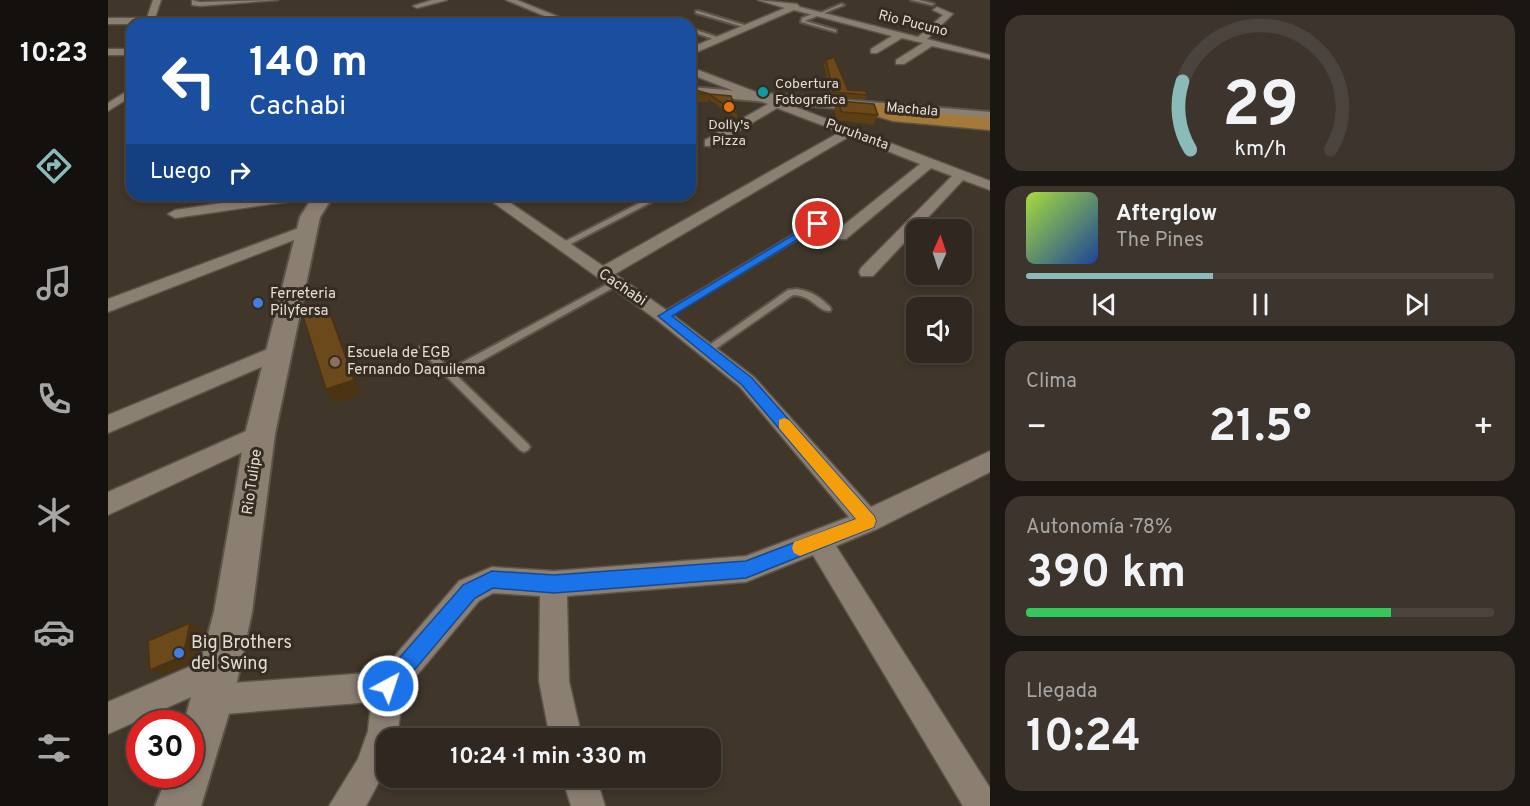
<!DOCTYPE html>
<html lang="es">
<meta charset="utf-8">
<style>
:root{--surface:#302820;--page:#3c342d;--text:#f1f3f6;--muted:#a8a6a5;--line:#4b443e;--accent:#8bbbb9}
body{margin:0;font-family:Overpass,sans-serif;background:var(--page);color:var(--text);height:100vh;display:flex;flex-direction:column;font-size:22px;white-space:nowrap}
*{box-sizing:border-box;margin:0}
p{font-size:20px;color:var(--muted)}
.icon{flex:none;width:33px;height:33px;fill:none;stroke:currentColor;stroke-width:2;stroke-linecap:round;stroke-linejoin:round}
.map{position:relative;flex:1;overflow:hidden}
.side{display:flex;flex-direction:column;gap:15px;padding:15px;background:#1a1612;width:540px}
.side>*{flex:none}
.guide{position:absolute;left:18px;top:18px;width:570px;height:183px;border-radius:18px;box-shadow:0 3px 9px #0003,0 0 0 2px var(--line);background:#1a4fa0;color:#fff;overflow:hidden}
.needle{width:39px;rotate:3deg}
.buttons{position:absolute;left:798px;top:219px;display:grid;gap:12px}
.buttons a{display:grid;place-items:center;width:66px;height:66px;border-radius:12px;background:var(--surface);box-shadow:0 3px 9px #0003,0 0 0 2px var(--line);font-size:30px}
.speed{position:absolute;left:18px;top:710px;display:flex;gap:12px;font-size:30px;font-weight:700;text-align:center}
.speed>*{display:grid;place-content:center;width:78px;height:78px;border-radius:50%;background:var(--surface);box-shadow:0 3px 9px #0003,0 0 0 2px var(--line);line-height:1}
.speed .limit{border:9px solid #d22;background:#fff;color:#111}
.pin{position:absolute;display:grid;place-items:center;width:51px;height:51px;color:#fff;margin:-26px;border:3px solid #fff;border-radius:50%;box-shadow:0 2px 6px #0007}
.me{position:absolute;width:66px;margin:-33px;rotate:40deg;stroke-linejoin:round;filter:drop-shadow(0 0 4px #0008)}
.turn{display:flex;align-items:center;gap:21px;height:126px;padding:0 24px;font-size:27px}
.turn .icon{width:78px;height:78px;stroke-width:2.5}
.turn b{display:block;font-size:42px;line-height:51px}
.then{display:flex;align-items:center;height:57px;padding:0 24px;background:#0003;gap:12px;font-size:22px}
.big{font-size:45px;font-weight:700;line-height:1.1}
.side .card{flex:1;display:flex;flex-direction:column;justify-content:center;gap:9px;min-width:0;padding:0 21px;border-radius:18px;background:var(--page)}
.side .dial{align-items:center;gap:0}
.dial svg{height:156px;overflow:visible;fill:none;stroke:var(--line);stroke-width:7;stroke-linecap:round;text-anchor:middle}
.dial text{fill:var(--text);stroke:none}
.song{display:flex;align-items:center;gap:18px}
.cover{width:72px;height:72px;border-radius:9px;background:linear-gradient(135deg,hsl(80 70% 55%),hsl(220 70% 35%))}
.played{height:6px;border-radius:3px;background:linear-gradient(90deg,var(--accent) 40%,var(--line) 40%)}
.keys{display:flex;justify-content:space-around;direction:ltr}
.heat{display:flex;justify-content:space-between;align-items:center;font-size:33px;direction:ltr}
.charge{height:9px;border-radius:4px;background:linear-gradient(90deg,#34c759 78%,var(--line) 0)}
.trip{position:absolute;left:268px;top:728px;width:345px;height:60px;border-radius:18px;background:var(--surface);box-shadow:0 3px 9px #0003,0 0 0 2px var(--line);font-weight:700;line-height:60px;text-align:center}
main{display:flex;flex:1;min-height:0}
.tabs{display:flex;flex-direction:column;width:108px;justify-content:space-around;align-items:center;background:#13100d;color:var(--muted)}
.tabs .icon{width:42px;height:42px}
.tabs .selected{color:var(--accent)}
.tabs b{font-size:27px;color:var(--text)}
.map>svg:first-child{display:block}
.lines{fill:none;stroke-linecap:round;stroke-linejoin:round}
.lane-casing{stroke:#5c5349;stroke-width:4}
.street-casing{stroke:#5c5349;stroke-width:3}
.secondary-casing{stroke:#5c5349;stroke-width:4}
.primary-casing{stroke:#5c5349;stroke-width:3}
.lane{fill:#8b7f72;fill-rule:evenodd}
.street{fill:#8b7f72;fill-rule:evenodd}
.secondary{fill:#8b7f72;fill-rule:evenodd}
.primary{fill:#a5793a;fill-rule:evenodd}
.wall{fill:#5d3f16}
.shaded-wall{fill:#4c3312}
.building{fill:#6c491a;stroke:#4c3312;stroke-width:1.5}
.route{fill:#1a73e8;stroke:#114b97;stroke-width:1.5}
.slow{fill:#f59e0b}
.culture-dot{fill:#0f9aa8;stroke:#362c20;stroke-width:2}
.food-dot{fill:#e8710a;stroke:#362c20;stroke-width:2}
.shop-dot{fill:#3f7fe0;stroke:#362c20;stroke-width:2}
.education-dot{fill:#8d6e63;stroke:#362c20;stroke-width:2}
.labels{text-anchor:middle;dominant-baseline:central;stroke-width:6;stroke-linejoin:round;paint-order:stroke}
.far-street-label{font-size:14px;fill:#e4ddd6;stroke:#362c20}
.far-poi-label{font-size:14px;fill:#e4ddd6;stroke:#362c20;text-anchor:start}
.street-label{font-size:15px;fill:#e4ddd6;stroke:#362c20}
.poi-label{font-size:15px;fill:#e4ddd6;stroke:#362c20;text-anchor:start}
.near-poi-label{font-size:18px;fill:#e4ddd6;stroke:#362c20;text-anchor:start}
</style>
<main>
<nav class="tabs">
<b>10:23</b>
<svg class="icon selected" aria-label="directions" viewBox="0 0 24 24"><path d="M12 3l9 9-9 9-9-9zM9 14v-3h6M13 9l2 2-2 2"/></svg>
<svg class="icon" aria-label="music" viewBox="0 0 24 24"><path d="M9 18V5l10-2v13"/><circle cx="6" cy="18" r="3"/><circle cx="16" cy="16" r="3"/></svg>
<svg class="icon" aria-label="phone" viewBox="0 0 24 24"><path d="M5 4h4l2 5-3 2q2 4 5 5l2-3 5 2v4C11 20 4 13 5 4z"/></svg>
<svg class="icon" aria-label="climate" viewBox="0 0 24 24"><path d="M12 3v18M4 7l16 10M4 17L20 7"/></svg>
<svg class="icon" aria-label="car" viewBox="0 0 24 24"><path d="M5 17H2v-5l4-1 3-4h7l3 4 3 1v5h-3M9 17h6M6 11h13"/><circle cx="7" cy="17" r="2"/><circle cx="17" cy="17" r="2"/></svg>
<svg class="icon" aria-label="filters" viewBox="0 0 24 24"><path d="M4 7h16M4 17h16"/><circle cx="9" cy="7" r="2"/><circle cx="15" cy="17" r="2"/></svg>
</nav>
<div class="map">
<svg width="882" height="806" viewBox="0 0 882 806">
<rect width="100%" height="100%" fill="#40362a"/>
<g class="lines">
<defs>
<path id="lane" d="M803,0H811L826,4L824,5Z
M733,4L736,5L697,21L728,30V32L693,22L694,18L707,13L710,14Z
M588,11H590L643,27L639,28L588,13Z
M582,28L615,39V40L611,41L582,31Z
M586,177L588,178V180L582,182V178Z
M547,195H557L455,248H452L448,246Z
M707,222L714,224L558,318L555,319L550,316Z
M507,280L510,281V285L348,375L420,444L422,447L420,450L416,452L412,450L310,348L315,345L318,346L342,369Z
M689,289C703,291 712,297 722,307L723,309L722,311C710,312 704,295 685,295L603,352H597L595,350L597,348L680,290Z"/>
<path id="street" d="M45,0H53L45,24H0V18H39Z
M84,0L92,2L170,0L92,6L84,5Z
M324,0H339L309,8L305,6Z
M398,0H409L468,24H456Z
M650,0L689,4L692,7L810,37L835,15L825,10L829,7L845,14L819,39L882,55V59L824,46L796,64H788V60L815,43L794,38L769,53H763V49L784,36L686,10L582,55V48L677,8Z
M0,49H24V55H0Z
M582,67L882,181V190L855,180L765,276H753L751,272L753,268L844,176L823,168L738,239H726L724,236L726,233L812,164L742,136L507,274L561,312L646,377L763,507L882,451V472L769,529L728,546L882,788V806H855L705,555L638,582L459,596L461,681L474,738H442L431,681L432,596L385,593L371,601L295,692L289,738H279V767L258,806H221L250,759L260,731L263,702L104,715L93,711L89,700L92,693L0,734V702L111,654L121,659L126,669L121,679L111,684L273,672L351,581L384,567L446,571L638,556L741,517L632,387L549,320L375,195H391L495,266L732,132L669,108L605,146H597V140L660,104L582,74Z
M24,88V96L0,111V103Z
M168,195L223,196L216,200L184,201L67,218L60,214L67,210Z
M199,225L204,227L207,230L204,233L0,312V299Z
M172,344L179,346L182,351L179,356L0,433V415Z
M152,425L160,428L163,434L160,440L0,515V492Z
M454,777H488L497,806H463Z"/>
<path id="secondary" d="M582,87L882,112V122L582,95Z
M206,195H226L212,217L167,434L144,612L125,700L93,806H47L60,774H82V723H76L106,612L137,434L192,217Z"/>
<path id="primary" d="M772,103L786,110L882,118V130L785,121L768,116L763,108Z"/>
</defs>
<!-- lane casing -->
<use href="#lane" class="lane-casing"/>
<!-- street casing -->
<use href="#street" class="street-casing"/>
<!-- secondary casing -->
<use href="#secondary" class="secondary-casing"/>
<!-- primary casing -->
<use href="#primary" class="primary-casing"/>
<!-- lane -->
<use href="#lane" class="lane"/>
<!-- street -->
<use href="#street" class="street"/>
<!-- secondary -->
<use href="#secondary" class="secondary"/>
<!-- primary -->
<use href="#primary" class="primary"/>
</g>
<!-- wall -->
<path class="wall" d="M718,60L740,90L759,95L757,99L723,97L716,64Z
M582,87L583,89L602,94L630,114L629,119L600,99V102H582Z
M730,101L770,115L765,125L729,120L726,110Z"/>
<!-- shaded-wall -->
<path class="shaded-wall" d="M220,308L227,323L253,394L226,404L218,389Z
M82,623L93,629L87,661L55,675L42,670Z"/>
<!-- building -->
<path class="building" d="M726,57L740,90L758,91L759,95L725,92L718,60Z
M582,87L583,89L602,94H582Z
M601,94L623,96L630,114Z
M730,101L766,104L770,115L735,112L733,111Z
M220,308L246,380L218,389L195,316Z
M82,623L75,656L42,670L40,641Z"/>
<!-- route -->
<path class="route" d="M707,222L715,224L564,316L644,378L766,516L768,521L766,527L638,578L446,593L385,588L367,598L287,693L280,696L273,693L270,686L273,679L355,585L384,571L446,575L638,561L748,519L634,385L550,316Z"/>
<!-- slow -->
<path class="slow" d="M676,418L681,420L766,516L768,521L766,527L692,556L686,553L684,548L686,542L748,519L671,428V420Z"/>
<!-- markers -->
<circle class="culture-dot" cx="655" cy="92" r="6"/>
<circle class="food-dot" cx="621" cy="107" r="6"/>
<g class="shop-dot">
<circle cx="150" cy="303" r="6"/>
<circle cx="71" cy="653" r="6"/>
</g>
<circle class="education-dot" cx="227" cy="362" r="6"/>
<g class="labels">
<!-- far-street labels -->
<g class="far-street-label">
<text transform="translate(805 24) rotate(14)">Rio Pucuno</text>
<text transform="translate(804 110) rotate(5)">Machala</text>
<text transform="translate(749 135) rotate(20)">Puruhanta</text>
</g>
<!-- far-poi labels -->
<g class="far-poi-label">
<text x="667" y="84">Cobertura<tspan x="667" dy="16">Fotografica</tspan></text>
<text x="621" y="125" text-anchor="middle">Dolly's<tspan x="621" dy="16">Pizza</tspan></text>
</g>
<!-- street labels -->
<g class="street-label">
<text transform="translate(514 288) rotate(34)">Cachabi</text>
<text transform="translate(145 482) rotate(-82)">Rio Tulipe</text>
</g>
<!-- poi labels -->
<g class="poi-label">
<text x="162" y="294">Ferreteria<tspan x="162" dy="17">Pilyfersa</tspan></text>
<text x="239" y="353">Escuela de EGB<tspan x="239" dy="17">Fernando Daquilema</tspan></text>
</g>
<!-- near-poi labels -->
<g class="near-poi-label">
<text x="83" y="643">Big Brothers<tspan x="83" dy="21">del Swing</tspan></text>
</g>
</g>
</svg>
<div class="buttons">
<a><svg class="needle" viewBox="-14 -14 28 28"><path d="M0-13l5 13h-10z" fill="#e53935"/><path d="M0 13l5-13h-10z" fill="#a8a6a5"/></svg></a>
<a><svg class="icon" aria-label="sound" viewBox="0 0 24 24"><path d="M4 9h4l5-4v14l-5-4H4zM17 9q2 3 0 6"/></svg></a>
</div>
<div class="speed"><div class="limit">30</div></div>
<div class="pin" style="left:710px;top:224px;background:#d93025"><svg class="icon" aria-label="arrive" viewBox="0 0 24 24"><path d="M6 21V4h12l-3 4 3 4H6"/></svg></div>
<svg class="me" style="left:280px;top:686px" viewBox="-20 -20 40 40"><circle r="17" fill="#1a73e8" stroke="#fff" stroke-width="3"/><path d="M0-11L8 9 0 5-8 9z" fill="#fff"/></svg>
<div class="trip">10:24 · 1 min · 330 m</div>
<div class="guide">
<div class="turn"><svg class="icon" aria-label="left" viewBox="0 0 24 24"><path d="M17 20v-9H6M10 6l-5 5 5 5"/></svg><div><b>140 m</b>Cachabi</div></div>
<div class="then">Luego<svg class="icon" aria-label="right" viewBox="0 0 24 24"><path d="M7 20v-9h11M14 6l5 5-5 5"/></svg></div>
</div>
</div>
<section class="side">
<div class="card dial"><svg viewBox="0 0 100 80">
<path d="M14 69A42 42 0 1 1 86 69"/>
<path d="M14 69A42 42 0 0 1 10 34" stroke="#8bbbb9"/>
<text x="50" y="56" font-size="32" font-weight="700">29</text>
<text x="50" y="72" font-size="11">km/h</text>
</svg></div>
<div class="card">
<div class="song"><i class="cover"></i><div><b>Afterglow</b><p>The Pines</p></div></div>
<div class="played"></div>
<div class="keys"><svg class="icon" aria-label="previous" viewBox="0 0 24 24"><path d="M18 5L8 12l10 7zM5 5v14"/></svg><svg class="icon" aria-label="pause" viewBox="0 0 24 24"><path d="M8 5v14M16 5v14"/></svg><svg class="icon" aria-label="next" viewBox="0 0 24 24"><path d="M6 5l10 7-10 7zM19 5v14"/></svg></div>
</div>
<div class="card"><p>Clima</p>
<div class="heat"><a>−</a><b class="big">21.5°</b><a>+</a></div>
</div>
<div class="card"><p>Autonomía · 78%</p><b class="big">390 km</b><div class="charge"></div></div>
<div class="card"><p>Llegada</p><b class="big">10:24</b></div>
</section>
</main>
